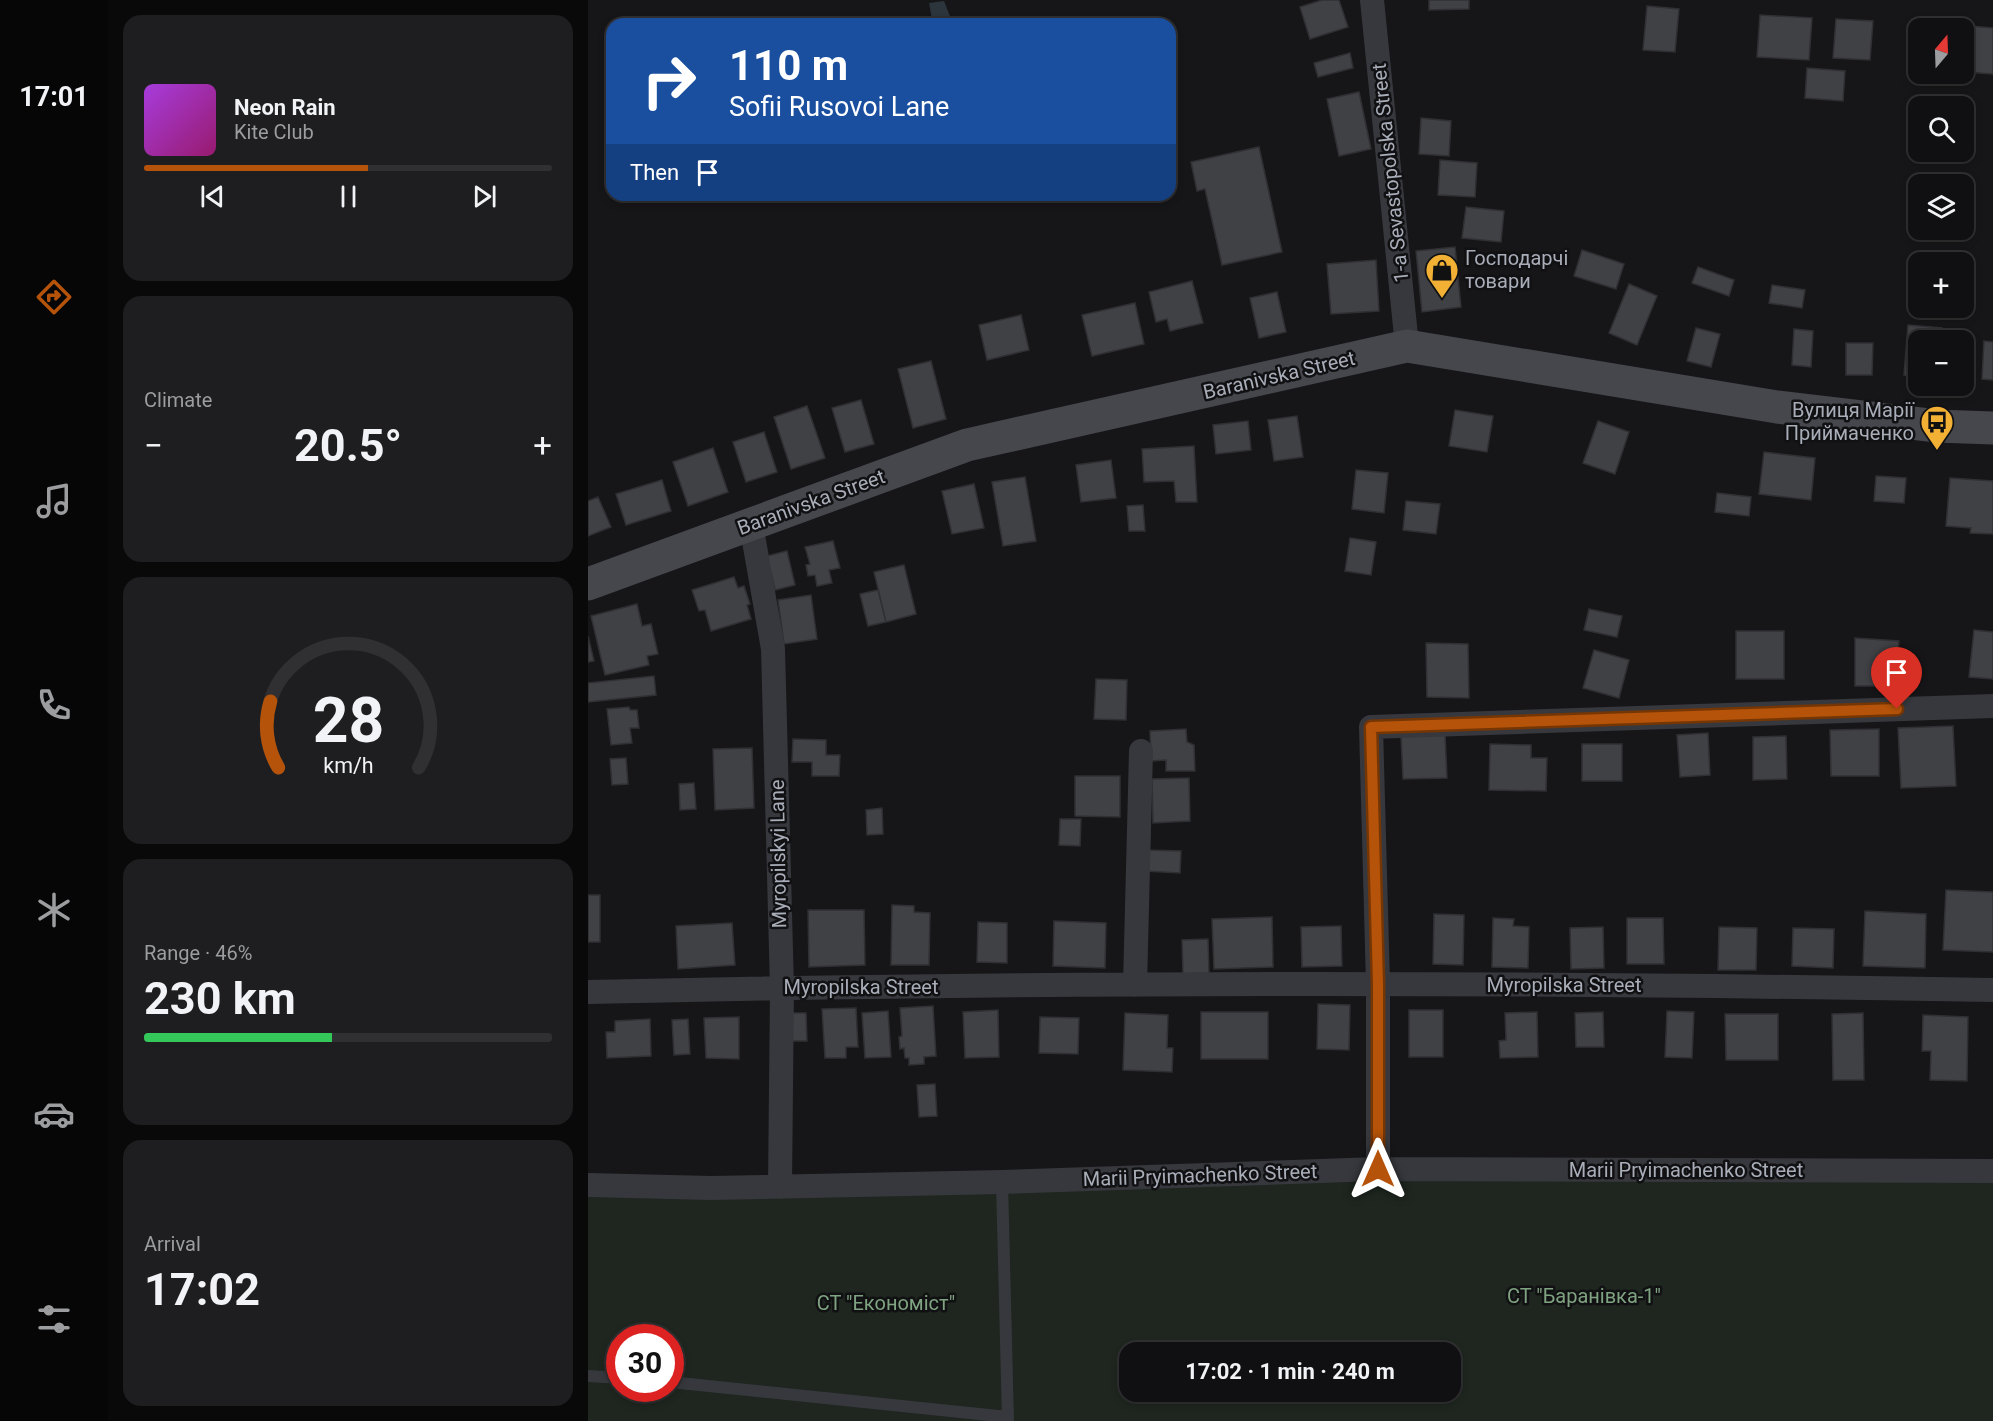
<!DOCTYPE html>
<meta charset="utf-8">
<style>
:root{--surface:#101012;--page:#1e1e20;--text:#f1f3f6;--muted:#9c9d9f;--line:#303032;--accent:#b45309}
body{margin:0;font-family:Roboto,sans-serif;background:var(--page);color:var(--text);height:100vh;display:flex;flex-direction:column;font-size:22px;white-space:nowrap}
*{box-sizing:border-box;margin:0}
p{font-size:20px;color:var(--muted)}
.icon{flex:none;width:33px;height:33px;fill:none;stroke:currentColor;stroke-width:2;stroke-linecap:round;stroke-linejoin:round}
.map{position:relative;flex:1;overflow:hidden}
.sheet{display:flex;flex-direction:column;gap:15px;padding:15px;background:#09090a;width:480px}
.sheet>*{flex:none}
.guide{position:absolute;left:18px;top:18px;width:570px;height:183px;border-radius:18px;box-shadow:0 3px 9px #0003,0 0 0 2px var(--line);background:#1a4fa0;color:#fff;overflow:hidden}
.needle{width:39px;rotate:19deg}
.tools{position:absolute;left:1320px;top:18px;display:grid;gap:12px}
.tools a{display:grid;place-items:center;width:66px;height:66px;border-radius:12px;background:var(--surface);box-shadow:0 3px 9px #0003,0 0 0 2px var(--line);font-size:30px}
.speed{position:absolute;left:18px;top:1324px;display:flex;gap:12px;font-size:30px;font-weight:700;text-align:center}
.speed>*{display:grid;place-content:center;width:78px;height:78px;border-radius:50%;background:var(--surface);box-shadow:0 3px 9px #0003,0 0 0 2px var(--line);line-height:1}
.speed .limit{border:9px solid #d22;background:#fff;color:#111}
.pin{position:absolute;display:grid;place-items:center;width:51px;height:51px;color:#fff;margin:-62px -26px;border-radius:50% 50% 50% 0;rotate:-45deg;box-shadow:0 0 6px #0007}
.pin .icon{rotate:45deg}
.me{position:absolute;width:66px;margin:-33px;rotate:0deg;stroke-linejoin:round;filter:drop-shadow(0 0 4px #0008)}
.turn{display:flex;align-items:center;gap:21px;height:126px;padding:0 24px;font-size:27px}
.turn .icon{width:78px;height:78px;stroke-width:2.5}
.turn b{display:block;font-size:42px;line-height:51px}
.then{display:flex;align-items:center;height:57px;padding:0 24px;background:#0003;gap:12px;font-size:22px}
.big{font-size:45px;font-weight:700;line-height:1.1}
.sheet .card{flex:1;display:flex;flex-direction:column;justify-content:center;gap:9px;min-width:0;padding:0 21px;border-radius:18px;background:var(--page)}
.sheet .dial{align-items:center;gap:0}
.dial svg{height:156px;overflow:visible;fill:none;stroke:var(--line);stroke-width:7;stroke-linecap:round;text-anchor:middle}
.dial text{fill:var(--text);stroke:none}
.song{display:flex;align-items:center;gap:18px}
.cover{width:72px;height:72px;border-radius:9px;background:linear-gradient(135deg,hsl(280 70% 55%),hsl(320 70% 35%))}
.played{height:6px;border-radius:3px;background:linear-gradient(90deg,var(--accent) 55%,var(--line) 55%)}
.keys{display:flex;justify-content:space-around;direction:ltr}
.heat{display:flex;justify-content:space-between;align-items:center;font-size:33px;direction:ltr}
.charge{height:9px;border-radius:4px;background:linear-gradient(90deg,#34c759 46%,var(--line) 0)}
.trip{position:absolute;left:531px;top:1342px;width:342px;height:60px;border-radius:18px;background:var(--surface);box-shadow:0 3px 9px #0003,0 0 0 2px var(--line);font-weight:700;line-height:60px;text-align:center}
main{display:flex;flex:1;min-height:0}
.menu{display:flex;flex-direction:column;width:108px;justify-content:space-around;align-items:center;background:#060607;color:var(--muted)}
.menu .icon{width:42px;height:42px}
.menu .current{color:var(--accent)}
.menu b{font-size:27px;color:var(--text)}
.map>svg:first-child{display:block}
.green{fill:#1e261f;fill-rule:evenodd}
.water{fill:#2c353c}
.building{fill:#404145;stroke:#303034;stroke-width:1.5}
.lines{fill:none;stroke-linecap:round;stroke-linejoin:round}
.service{stroke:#37383d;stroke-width:12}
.minor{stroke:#37383d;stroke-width:24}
.secondary{stroke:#45474d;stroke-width:33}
.route-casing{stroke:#753606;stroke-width:15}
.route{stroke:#b45309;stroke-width:10}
.labels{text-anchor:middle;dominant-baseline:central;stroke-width:5;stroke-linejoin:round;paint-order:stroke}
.street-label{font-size:20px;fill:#a8adb8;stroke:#111113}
.poi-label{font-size:20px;fill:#a8adb8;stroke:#111113;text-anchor:start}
.park-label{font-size:20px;fill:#7fa381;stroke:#111113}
</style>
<main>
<nav class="menu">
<b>17:01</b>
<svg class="icon current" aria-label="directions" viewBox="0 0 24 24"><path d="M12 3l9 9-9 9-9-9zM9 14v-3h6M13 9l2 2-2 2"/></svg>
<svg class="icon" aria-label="music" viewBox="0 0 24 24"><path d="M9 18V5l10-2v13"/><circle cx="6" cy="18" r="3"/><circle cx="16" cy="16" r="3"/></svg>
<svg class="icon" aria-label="phone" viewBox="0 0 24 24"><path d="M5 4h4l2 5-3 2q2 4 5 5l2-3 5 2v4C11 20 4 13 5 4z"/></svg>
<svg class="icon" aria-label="climate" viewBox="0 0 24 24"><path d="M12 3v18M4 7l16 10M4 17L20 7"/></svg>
<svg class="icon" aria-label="car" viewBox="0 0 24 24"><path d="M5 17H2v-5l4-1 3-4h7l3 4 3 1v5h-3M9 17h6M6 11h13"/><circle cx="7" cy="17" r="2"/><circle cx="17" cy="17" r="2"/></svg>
<svg class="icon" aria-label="filters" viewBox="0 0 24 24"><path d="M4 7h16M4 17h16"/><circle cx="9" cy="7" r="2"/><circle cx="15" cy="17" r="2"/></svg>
</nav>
<section class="sheet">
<div class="card">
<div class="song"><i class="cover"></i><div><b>Neon Rain</b><p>Kite Club</p></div></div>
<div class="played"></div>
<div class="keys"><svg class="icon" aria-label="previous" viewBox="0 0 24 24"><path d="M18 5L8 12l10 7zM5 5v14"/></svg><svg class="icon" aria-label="pause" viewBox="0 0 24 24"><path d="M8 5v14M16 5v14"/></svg><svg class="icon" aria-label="next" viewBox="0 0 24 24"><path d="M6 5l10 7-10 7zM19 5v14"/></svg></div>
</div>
<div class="card"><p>Climate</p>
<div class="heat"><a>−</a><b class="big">20.5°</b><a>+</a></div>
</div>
<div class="card dial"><svg viewBox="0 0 100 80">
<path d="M14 69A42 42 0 1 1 86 69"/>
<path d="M14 69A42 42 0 0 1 10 35" stroke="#b45309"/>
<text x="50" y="56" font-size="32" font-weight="700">28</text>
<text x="50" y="72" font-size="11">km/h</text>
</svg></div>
<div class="card"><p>Range · 46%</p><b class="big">230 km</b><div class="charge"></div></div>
<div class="card"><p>Arrival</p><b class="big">17:02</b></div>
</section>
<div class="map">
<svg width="1405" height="1421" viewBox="0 0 1405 1421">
<rect width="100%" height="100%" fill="#161618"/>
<!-- green -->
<path class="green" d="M1405,1171V1421H0V1185ZM32,1338H82V1389H32ZM542,1353H862V1392H542Z"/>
<!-- water -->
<path class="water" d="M356,1L365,24H342L344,19L341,3Z"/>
<!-- building -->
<path class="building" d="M734,0H751L760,27L722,39L712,7Z
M841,0H881V9L841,10Z
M1059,6L1091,9L1087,52L1055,50Z
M1172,15L1224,18L1221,60L1169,57Z
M1248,19L1285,21L1282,60L1245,58Z
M1322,24L1352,26L1351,28H1330V61L1319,60Z
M1381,26L1405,28V74L1378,72Z
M762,53L765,68L730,77L726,63Z
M1219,68L1257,71L1255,101L1217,98Z
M771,92L783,149L751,156L739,99Z
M833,118L863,121L861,156L831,154Z
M671,147L694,252L634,265L617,189L609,191L603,162Z
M852,160L889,163L887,197L850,195Z
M878,207L916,211L913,242L874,238Z
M867,247L873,307L834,312L828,251Z
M994,250L1036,264L1028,289L986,276Z
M788,260L791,311L743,314L739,264Z
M1110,267L1146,280L1141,296L1104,283Z
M604,281L615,323L582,331L579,319L568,322L561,292Z
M1041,284L1069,296L1049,345L1021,333Z
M1184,285L1217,290L1214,308L1181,303Z
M689,292L698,332L671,338L662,298Z
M547,303L556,344L504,356L494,315Z
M433,315L441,350L399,360L391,325Z
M1320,325L1354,328L1353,340H1330V377L1316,375Z
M1108,328L1132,334L1123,367L1099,361Z
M1206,329L1225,331L1223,367L1204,365Z
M1396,341L1405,342V380L1394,379Z
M1258,343H1285L1284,375H1258Z
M343,361L358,419L325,428L310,369Z
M273,400L286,444L257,452L244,408Z
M219,406L237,458L203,469L186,417Z
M867,410L905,416L899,452L861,446Z
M709,416L715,457L686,461L680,420Z
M660,421L663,450L628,454L625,425Z
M1010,421L1041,432L1027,474L995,463Z
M176,432L189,472L158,482L145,442Z
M606,446L609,502H588L586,481L556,482L554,449Z
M125,448L140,492L100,506L85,462Z
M1176,452L1227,458L1223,500L1171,494Z
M523,460L528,498L493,502L488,465Z
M768,470L800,473L796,513L764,509Z
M1288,476L1318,478L1316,503L1286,501Z
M437,477L448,541L415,546L404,482Z
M1362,478L1405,481V534L1382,533L1383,528L1358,526Z
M74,480L83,511L38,525L28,494Z
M386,484L396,528L364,534L354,491Z
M1129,493L1163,497L1161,516L1127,512Z
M10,497L23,527L0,536V501Z
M818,501L852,504L848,534L815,530Z
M555,505L557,531H541L539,506Z
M762,538L788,542L783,575L757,571Z
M245,541L252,568L241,570L244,583L229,586L227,575L220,576L218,565L222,564L217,547Z
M199,551L207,585L187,590L179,556Z
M316,565L328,614L298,622L286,572Z
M146,577L150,588L156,586L162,604L159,605L163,619L123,631L117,610L111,611L104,590Z
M290,590L298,622L280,626L272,594Z
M223,595L229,639L196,644L190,600Z
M49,604L54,626L63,624L70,654L59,656L61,665L17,675L3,616Z
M1001,609L1034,616L1029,637L996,630Z
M1386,630L1405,632V679L1381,677Z
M1148,631H1196V679H1148Z
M0,636L6,661L0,662Z
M1267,638L1311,641L1308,686H1267Z
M838,643L880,644L881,698L839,697Z
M1006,650L1041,660L1031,698L995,688Z
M66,676L68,695L0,702V683Z
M508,679L539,680L538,720L506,719Z
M41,707L42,710H49L51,728H42L44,743L23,745L19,709Z
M1365,726L1368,786L1313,788L1310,728Z
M598,729L599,742L606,745L607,771H578V760L563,761L562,731Z
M1291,729V776H1243L1242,730Z
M1120,733L1122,775L1092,777L1089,735Z
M857,734L859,778L815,779L813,736Z
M1198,736L1199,779L1165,780V737Z
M205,739L238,740V755H252L251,776H224V762H204Z
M902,744L943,745V758H959L958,791L901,790Z
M994,744H1034V781H994Z
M164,748L166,808L127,810L125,749Z
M38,758L40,784L24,785L22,759Z
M487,776H532V817L487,816Z
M601,778L602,821L565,823L564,779Z
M106,783L108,809L92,810L91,784Z
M294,808L295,834L279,835L278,810Z
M472,819H493L492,846L471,845Z
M558,850L593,851L592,873L557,871Z
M1358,890L1405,892V952L1355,950Z
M0,895H12V942H0Z
M304,905L326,906V912L342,913L341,965H303Z
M220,910H276L277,965L221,967Z
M1277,911L1338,914L1337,968L1275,966Z
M846,914L876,915L875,965L845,964Z
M684,917L685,967L626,969L624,919Z
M905,918L926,919L925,926L941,927L940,968L904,967Z
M1039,918H1075L1076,964H1039Z
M466,921L518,923L517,968L465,966Z
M390,922L419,923V963L389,962Z
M144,923L147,965L90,969L88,926Z
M753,926L754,966L714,967L713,927Z
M1015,927L1016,968L983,969L982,928Z
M1131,927L1169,928L1168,970H1130Z
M1205,928L1246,929L1245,968L1204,966Z
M620,939L621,973L595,974L594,940Z
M730,1004L762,1005L761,1050L729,1049Z
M345,1006L348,1056L336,1057V1064L321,1065V1058H317L316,1048L312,1049L311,1037L314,1036L312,1008Z
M268,1008L270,1047H258V1058H237L234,1009Z
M410,1010L411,1057L377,1058L375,1012Z
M821,1010H855V1057H821Z
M300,1011L303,1057L277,1058L274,1013Z
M1079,1011L1106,1012L1104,1058L1077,1057Z
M613,1012H680V1059H613Z
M949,1012L950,1057L912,1058L911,1041L918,1040L917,1013Z
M1015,1012L1016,1047H988L987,1013Z
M200,1013H218L219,1041H201Z
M537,1013L580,1015L579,1048H585L584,1072L535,1070Z
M1275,1013L1276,1080H1245L1244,1014Z
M1137,1014H1190V1060H1138Z
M1335,1015L1380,1017L1379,1081L1342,1080L1343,1051H1334Z
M151,1017V1059L118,1058L116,1018Z
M452,1017L491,1018L490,1054L451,1053Z
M62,1019L63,1056L19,1058L18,1032H27V1021Z
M100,1019L102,1054L86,1055L84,1020Z
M347,1084L349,1116L331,1117L329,1085Z"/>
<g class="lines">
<!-- service -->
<path class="service" d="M414,1182L420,1421
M0,1376L32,1378
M82,1382L420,1417"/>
<!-- minor -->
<path class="minor" d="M784,0L819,346
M163,524L185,649L194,988L192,1187
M547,985L553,751
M0,992C468,981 937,982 1405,990
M790,1169V984L783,727L1405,706
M0,1185L123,1188L414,1182L790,1169L1405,1171"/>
<!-- secondary -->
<path class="secondary" d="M0,584L379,445L819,346L1189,407L1349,426L1405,428"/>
</g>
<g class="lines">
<defs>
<path id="route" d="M790,1169V984L783,727L1309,709"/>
</defs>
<!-- route casing -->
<use href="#route" class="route-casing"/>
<!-- route -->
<use href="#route" class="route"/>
</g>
<!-- icons -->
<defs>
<symbol id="shop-pin" viewBox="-11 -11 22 30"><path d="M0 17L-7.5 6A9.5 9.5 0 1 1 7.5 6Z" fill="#f2b134" stroke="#111113"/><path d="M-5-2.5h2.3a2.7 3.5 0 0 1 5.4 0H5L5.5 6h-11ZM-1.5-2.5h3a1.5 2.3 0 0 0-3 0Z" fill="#111"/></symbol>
<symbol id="bus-pin" viewBox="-11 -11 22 30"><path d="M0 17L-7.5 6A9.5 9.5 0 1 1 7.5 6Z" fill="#f2b134" stroke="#111113"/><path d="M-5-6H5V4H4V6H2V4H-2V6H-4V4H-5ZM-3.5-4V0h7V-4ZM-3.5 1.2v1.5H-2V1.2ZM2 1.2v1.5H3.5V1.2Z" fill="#111"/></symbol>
</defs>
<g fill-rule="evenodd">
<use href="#shop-pin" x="835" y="251" width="38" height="52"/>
<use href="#bus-pin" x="1330" y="403" width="38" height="52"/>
</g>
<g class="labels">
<!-- street labels -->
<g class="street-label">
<text transform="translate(802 173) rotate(-96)">1-a Sevastopolska Street</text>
<text transform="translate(691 375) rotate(-13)">Baranivska Street</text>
<text transform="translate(223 502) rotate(-20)">Baranivska Street</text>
<text transform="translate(190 854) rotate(-91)">Myropilskyi Lane</text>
<text x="976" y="985">Myropilska Street</text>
<text x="273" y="987">Myropilska Street</text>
<text x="1098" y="1170">Marii Pryimachenko Street</text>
<text transform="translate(612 1175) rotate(-2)">Marii Pryimachenko Street</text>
</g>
<!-- poi labels -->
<g class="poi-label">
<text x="877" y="258">Господарчі<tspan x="877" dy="23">товари</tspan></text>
<text x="1326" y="410" text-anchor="end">Вулиця Марії<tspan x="1326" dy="23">Приймаченко</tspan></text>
</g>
<!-- park labels -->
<g class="park-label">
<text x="996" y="1296">СТ "Баранівка-1"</text>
<text x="298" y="1303">СТ "Економіст"</text>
</g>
</g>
</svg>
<div class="tools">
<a><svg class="needle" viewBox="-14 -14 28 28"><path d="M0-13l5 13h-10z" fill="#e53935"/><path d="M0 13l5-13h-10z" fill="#9c9d9f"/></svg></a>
<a><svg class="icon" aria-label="search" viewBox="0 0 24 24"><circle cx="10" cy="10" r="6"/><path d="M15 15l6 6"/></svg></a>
<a><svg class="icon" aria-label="layers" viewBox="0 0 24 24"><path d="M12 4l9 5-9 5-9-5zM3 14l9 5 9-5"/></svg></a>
<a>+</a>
<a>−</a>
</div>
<div class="speed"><div class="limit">30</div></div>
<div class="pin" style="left:1309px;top:709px;background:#d93025"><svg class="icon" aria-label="arrive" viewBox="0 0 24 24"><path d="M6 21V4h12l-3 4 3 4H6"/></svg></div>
<svg class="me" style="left:790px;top:1169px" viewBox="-20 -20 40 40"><path d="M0-17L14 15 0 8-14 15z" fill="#b45309" stroke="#fff" stroke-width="4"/></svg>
<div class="trip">17:02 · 1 min · 240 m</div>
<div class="guide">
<div class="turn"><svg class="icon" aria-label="right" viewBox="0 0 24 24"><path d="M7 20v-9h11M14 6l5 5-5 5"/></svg><div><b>110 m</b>Sofii Rusovoi Lane</div></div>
<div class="then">Then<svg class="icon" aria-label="arrive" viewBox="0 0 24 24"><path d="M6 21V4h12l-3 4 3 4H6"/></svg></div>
</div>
</div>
</main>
